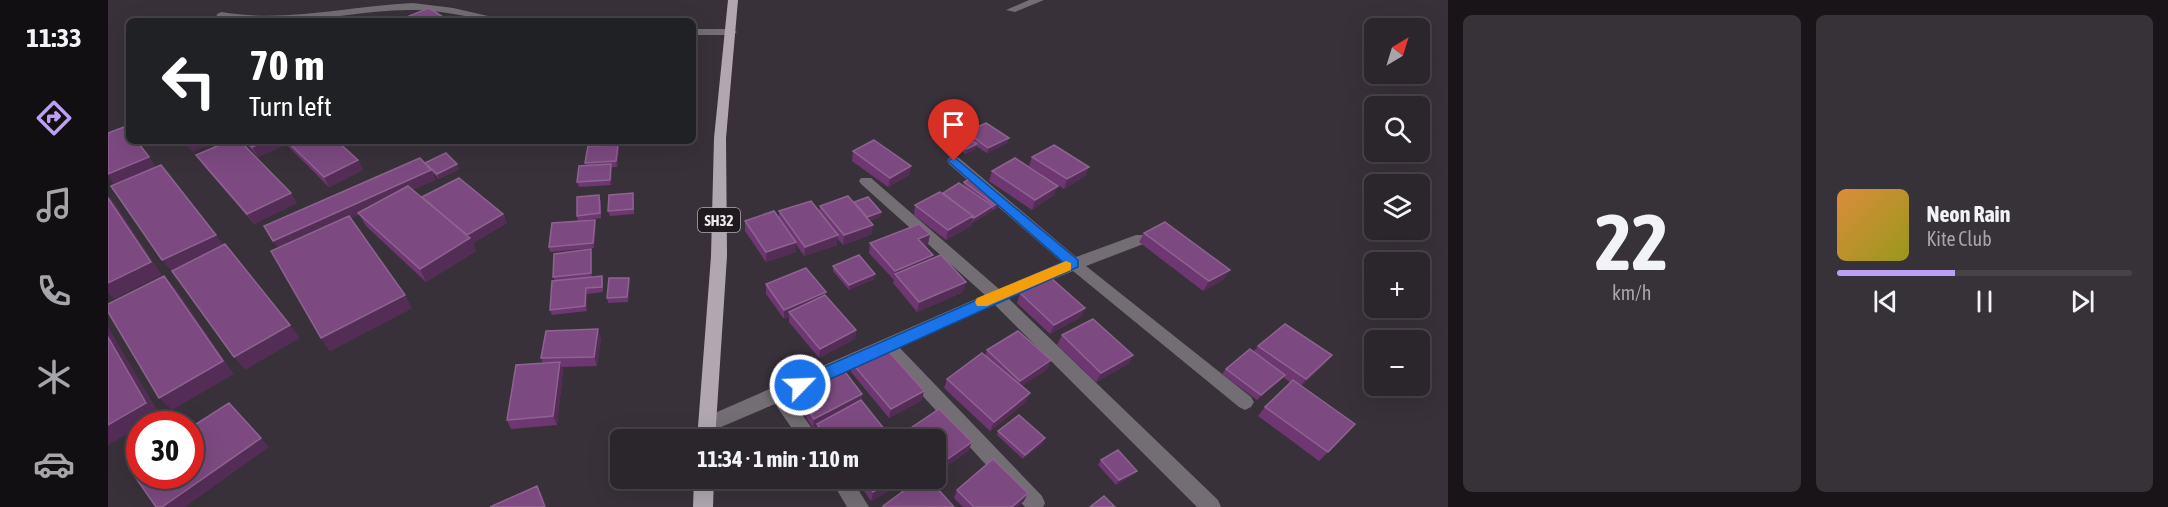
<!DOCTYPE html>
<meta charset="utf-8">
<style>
:root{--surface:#2b252c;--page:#373138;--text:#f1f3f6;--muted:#a6a5a9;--line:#474248;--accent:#bca0f2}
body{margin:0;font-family:"Asap Condensed",sans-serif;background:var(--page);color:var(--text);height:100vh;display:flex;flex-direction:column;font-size:22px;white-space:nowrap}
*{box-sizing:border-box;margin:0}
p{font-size:20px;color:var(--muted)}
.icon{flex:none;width:33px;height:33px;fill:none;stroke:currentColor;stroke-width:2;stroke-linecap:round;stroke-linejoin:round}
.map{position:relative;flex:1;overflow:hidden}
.drawer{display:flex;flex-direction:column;gap:15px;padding:15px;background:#181418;width:720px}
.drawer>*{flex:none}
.hud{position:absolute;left:18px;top:18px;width:570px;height:126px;border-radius:9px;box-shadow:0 6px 24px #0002,0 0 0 2px var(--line);background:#202124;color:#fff;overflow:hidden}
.needle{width:39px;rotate:38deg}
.controls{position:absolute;left:1256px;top:18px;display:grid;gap:12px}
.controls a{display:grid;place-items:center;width:66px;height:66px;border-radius:9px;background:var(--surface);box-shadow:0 6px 24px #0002,0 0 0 2px var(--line);font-size:30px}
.speed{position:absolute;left:18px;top:411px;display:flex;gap:12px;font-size:30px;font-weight:700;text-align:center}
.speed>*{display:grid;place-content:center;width:78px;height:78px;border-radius:50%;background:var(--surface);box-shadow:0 6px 24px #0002,0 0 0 2px var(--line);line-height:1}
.speed .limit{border:9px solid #d22;background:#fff;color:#111}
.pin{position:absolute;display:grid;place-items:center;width:51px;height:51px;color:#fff;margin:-62px -26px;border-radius:50% 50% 50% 0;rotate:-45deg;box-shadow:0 0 6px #0007}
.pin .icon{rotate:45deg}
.me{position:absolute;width:66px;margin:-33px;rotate:66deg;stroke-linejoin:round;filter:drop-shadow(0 0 4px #0008)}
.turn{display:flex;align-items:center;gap:21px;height:126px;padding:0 24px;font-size:27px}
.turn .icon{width:78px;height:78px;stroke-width:2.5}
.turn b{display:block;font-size:42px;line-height:51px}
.drawer .widget{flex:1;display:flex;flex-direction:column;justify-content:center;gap:9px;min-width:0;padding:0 21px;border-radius:9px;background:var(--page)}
.drawer .dial{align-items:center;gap:0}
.dial b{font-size:78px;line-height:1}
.song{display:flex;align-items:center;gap:18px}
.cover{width:72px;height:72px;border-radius:9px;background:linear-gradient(135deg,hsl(30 70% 55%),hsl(60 70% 35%))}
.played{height:6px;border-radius:3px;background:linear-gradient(90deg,var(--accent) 40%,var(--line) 40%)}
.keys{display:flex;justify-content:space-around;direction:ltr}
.drawer .tiles{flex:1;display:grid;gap:15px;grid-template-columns:repeat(2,1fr)}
.trip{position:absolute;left:502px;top:429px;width:336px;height:60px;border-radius:9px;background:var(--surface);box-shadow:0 6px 24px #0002,0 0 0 2px var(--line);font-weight:700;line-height:60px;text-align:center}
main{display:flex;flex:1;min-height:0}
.dock{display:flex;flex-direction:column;width:108px;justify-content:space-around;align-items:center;background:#110f12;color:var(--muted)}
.dock .icon{width:42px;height:42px}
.dock .current{color:var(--accent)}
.dock b{font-size:27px;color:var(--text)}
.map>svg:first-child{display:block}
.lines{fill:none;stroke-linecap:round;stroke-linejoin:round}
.minor{fill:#736e73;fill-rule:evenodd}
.primary{fill:#b0a7b1;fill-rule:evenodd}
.wall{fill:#6e3772}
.shaded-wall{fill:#532d56}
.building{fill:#7c4a80;stroke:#8e6391;stroke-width:1.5}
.route{fill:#1a73e8;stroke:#114b97;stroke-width:1.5}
.slow{fill:#f59e0b}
.labels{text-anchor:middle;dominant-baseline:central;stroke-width:6;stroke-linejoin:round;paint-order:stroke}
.shield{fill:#1e1a1e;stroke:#b0abb0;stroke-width:1.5}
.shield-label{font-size:15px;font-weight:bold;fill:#efe9ef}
</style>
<main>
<nav class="dock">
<b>11:33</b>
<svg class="icon current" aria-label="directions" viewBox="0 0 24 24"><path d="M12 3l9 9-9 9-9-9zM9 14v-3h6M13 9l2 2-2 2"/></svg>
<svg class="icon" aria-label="music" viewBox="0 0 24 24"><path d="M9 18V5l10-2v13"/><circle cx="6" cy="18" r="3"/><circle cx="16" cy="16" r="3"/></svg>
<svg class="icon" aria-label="phone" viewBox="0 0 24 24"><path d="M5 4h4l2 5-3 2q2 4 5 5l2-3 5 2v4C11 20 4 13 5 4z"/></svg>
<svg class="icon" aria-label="climate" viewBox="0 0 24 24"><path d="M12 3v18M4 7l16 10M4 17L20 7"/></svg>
<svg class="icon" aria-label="car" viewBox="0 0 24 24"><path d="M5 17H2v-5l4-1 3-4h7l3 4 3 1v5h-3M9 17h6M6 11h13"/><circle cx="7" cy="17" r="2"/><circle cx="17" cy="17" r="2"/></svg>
</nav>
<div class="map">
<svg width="1340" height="507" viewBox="0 0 1340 507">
<rect width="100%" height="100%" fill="#39313a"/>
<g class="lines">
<!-- minor -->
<path class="minor" d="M921,0H936L907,12L898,10Z
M305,3L345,8L402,21C370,21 339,10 307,10C261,9 216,21 170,21C153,21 122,26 108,15L113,12C178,23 240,6 305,3Z
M585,29H624L629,32L624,35H585Z
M846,157L851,158L968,257L1028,235H1038L1040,239L1038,243L978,266L1143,397L1146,402L1143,407L1137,410L1131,407L965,271L900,298L1110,500L1113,507H1089L886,304L791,347L934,496L937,503L935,507H917L776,354L682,397L712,440H692L667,404L599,433L593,431L590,425L593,419L877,295L753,184L751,181L753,178H763L891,289L955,263L841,164L839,161L841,158Z
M722,478H743L761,507H739Z"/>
<!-- primary -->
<path class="primary" d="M620,0H630L618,138L619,256L607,440H589L603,256L606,138Z
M586,478H606L605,507H585Z"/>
</g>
<!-- wall -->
<path class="wall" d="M834,132L857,136L858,132L901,138L899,143L879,153L868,146V149L858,154L833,137Z
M136,141H229L250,160L255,170L221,187L181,147L179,144L150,157Z
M508,141V145H510L511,150L509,167H504L503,185L471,187L469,182L478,166L477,163L487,146L486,142Z
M745,151L803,166L801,175L780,187L744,161Z
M88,155L189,203L146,224L95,165Z
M924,157L981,167L977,176L956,189L921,166Z
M349,164L351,169L331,179L324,172L327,180L304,190L314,198L395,214L399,223L365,243L368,251L318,282L258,226L251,214L243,218L304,308L222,351L213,338L170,248L318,165Z
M884,171L946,195L924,210L881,181Z
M856,182L896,199L894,204L886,210L884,209V211L864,223V222L863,226L838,240L806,215L807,205L855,186Z
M526,198V214L502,216L500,211Z
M493,200V218L470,221L469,216Z
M746,202L773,212L772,217L762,221L764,234L735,245L729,238V245L696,256L688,244V252L658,262L637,231V221L671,219V211L711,212L712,206Z
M487,220L488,225L486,248L442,252L441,247Z
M1036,233L1122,270L1115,280L1095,291L1031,242Z
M822,234L820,244L816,246L824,259L855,292L809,312L785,283L786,280L761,253L762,243Z
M484,255V277L495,281V292L479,294V311L444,315L442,310L447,281L445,277Z
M725,266L767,274L766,279L741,290L725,271Z
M521,278L522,283L520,302L500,303L499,298Z
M658,284L717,295L748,330L747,339L711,358L681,322V317L676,319L658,294Z
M912,293L973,317L942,334L909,303Z
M954,335L1025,355L1020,364L988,382L949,345Z
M493,338L489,366L454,367L455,371L449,425L403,429L399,420L435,363L433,358Z
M1150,346L1224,355L1216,365L1193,386L1220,452L1211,461L1150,416L1157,407L1183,383L1175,377L1149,400L1114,374L1118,369L1145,352Z
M879,350L943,360L939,369L914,386L918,402L882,431L836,388L839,379L877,356Z
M744,363L814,400L781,418L743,372Z
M684,387L753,401L775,437L778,440H714L709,433V426L705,428L684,396Z
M890,431L935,443L915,459L889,435Z
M797,432L864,442L860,451L828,474V440H795Z
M993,460L1025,475L1008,485L990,465Z
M747,478H801L800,480L763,501Z
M849,490L916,501L909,507H855L846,498Z"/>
<!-- shaded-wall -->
<path class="shaded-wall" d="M901,138L899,143L879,153L880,148Z
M29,141L48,167L6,184L0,176V174Z
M82,141H112L84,152L77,143Z
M158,141H177L179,144L150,157L144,147Z
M869,144L868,149L858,154L859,149Z
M510,145L511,150L509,167L508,161Z
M250,160L255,170L221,187L216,177Z
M349,164L351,169L331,179L329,174Z
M503,164L504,170L503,185L502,180Z
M803,166L801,175L780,187L782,178Z
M981,167L977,176L956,189L959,179Z
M323,170L327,180L172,251L165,241Z
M950,186L946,195L924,210L927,200Z
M183,193L189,203L146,224L139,214Z
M0,196L6,202L54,275L6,299L0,293Z
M896,199L894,204L886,210L887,205Z
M885,206L884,211L864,223L866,218Z
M773,212L772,217L757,223L758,218Z
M395,214L399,223L365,243L368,251L318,282L312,269L357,236Z
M865,216L863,226L838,240L840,230Z
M487,220L488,225L486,248L485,243Z
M765,225L764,234L735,245L736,235Z
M822,234L820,244L808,249L810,239Z
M108,235L118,248L65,273L54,260Z
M730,235L729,245L696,256L697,247Z
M688,242V252L658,262V252Z
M483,249L484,255V278L483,273Z
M825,255L823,264L787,274L785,280L787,271Z
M1122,270L1115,280L1095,291L1101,281Z
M767,274L766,279L741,290V285Z
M56,276L68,289L126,374L64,410L51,398Z
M521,278L522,283L520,302L519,297Z
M858,282L855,292L809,312L811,302Z
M478,288L479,294V311L477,306Z
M718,292L717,302L681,312V317L676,319V310Z
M297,295L304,308L222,351L213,338Z
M977,308L973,317L942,334L946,325Z
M182,325L192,338L137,370L126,357Z
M0,327L52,415L36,424H32V427L0,445Z
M490,329L493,338L489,366L486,357Z
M748,330L747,339L711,358L712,349Z
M1025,355L1020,364L988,382L993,373Z
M1224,355L1216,365L1190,388L1198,379Z
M943,360L939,369L908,390L912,381Z
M452,362L455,371L449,425L445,416Z
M1177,375L1173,380L1149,400L1153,395Z
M816,391L814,400L781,418L783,409Z
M922,393L918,402L882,431L886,422Z
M754,394L753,403L709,424V426L705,428L706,419Z
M121,403L161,447L77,507H54Z
M777,430L775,438L773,440H759Z
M937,438L935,443L915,459L917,455Z
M864,442L860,451L828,474L830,466Z
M1029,471L1025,475L1008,485L1011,480Z
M790,478H801L800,480L763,501L765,492Z
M429,486L434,494L438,507H437Z
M920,493L916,501L909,507H904Z"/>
<!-- building -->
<path class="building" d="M321,8L338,19L334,21H289Z
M878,123L901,138L880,148L858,132Z
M19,126L21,129V141H29L41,157L0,174V133Z
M843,127L869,144L859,149L834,132Z
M766,140L803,166L782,178L745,151Z
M121,141H132L183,193L139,214L88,155Z
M138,141H158L144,147Z
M179,141H229L250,160L216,177Z
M510,145L508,161L477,163L480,146Z
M946,145L981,167L959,179L924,157Z
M338,153L349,164L329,174L317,163Z
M312,158L323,170L165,241L156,226Z
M907,158L950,186L927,200L884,171Z
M503,164L502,180L469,182L471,166Z
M53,165L108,235L54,260L3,186Z
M865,177L896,199L887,205L856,182Z
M351,178L395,214L359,235L314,197Z
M851,183L885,206L866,218L864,217L865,216L835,193Z
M300,186L362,238L312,269L250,213Z
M832,192L865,216L840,230L807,205Z
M525,193V209L500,211L501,195Z
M491,195L492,213L469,216V197Z
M740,196L765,225L736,235L712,206Z
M760,197L773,212L759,217L746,202Z
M0,198L43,262L0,283Z
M703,201L730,235L697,247L671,211Z
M666,211L688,242L658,252L637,221Z
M241,216L297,295L213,338L163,251Z
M487,220L485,243L441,247L444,223Z
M1057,222L1122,270L1101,281L1036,233Z
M811,224L822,234L810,239L825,255L787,271L762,243Z
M117,244L182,325L126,357L64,271Z
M483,249V273L445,277L446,254Z
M751,255L767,274L741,285L725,266Z
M833,255L858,282L811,302L787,274Z
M698,268L718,292L676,310L658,284Z
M56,276L115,361L51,398L0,312V304Z
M494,276V287L478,288L477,306L442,310L444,281Z
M501,278H521L519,297L499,298Z
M943,278L977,308L946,325L912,293Z
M717,295L748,330L712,349L681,312Z
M985,319L1025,355L993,373L954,335Z
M1177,324L1224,355L1198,379L1150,346Z
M490,329L486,357L433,358L438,331Z
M910,331L943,360L912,381L879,350Z
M0,337L38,403L0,425Z
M776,346L816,391L783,409L744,363Z
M1142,349L1177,375L1153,395L1118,369Z
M874,353L922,393L886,422L839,379Z
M452,362L445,416L399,420L408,365Z
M731,364L754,394L706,419L684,387Z
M1185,380L1247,424L1220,452L1157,407Z
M753,400L777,430L759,440H721L709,424Z
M121,403L153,438L54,507H48L21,468L32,461V476H82V428Z
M831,409L864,442L830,466L828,465V440H804L797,432Z
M911,415L937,438L917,455L890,431Z
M776,437L778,440H770Z
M1010,450L1029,471L1011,480L993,460Z
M885,459L920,493L904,507H866L849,490Z
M755,478H790L765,492Z
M813,478H820L846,507H776L775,506Z
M429,486L437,507H382Z
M996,496L1007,507H982Z"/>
<!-- route -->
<path class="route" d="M846,157L970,260V267L698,390H687L684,385L687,380L955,262L842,163L840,161Z"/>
<!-- slow -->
<path class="slow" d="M958,261L963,263V270L879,306H869L867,302L869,298Z"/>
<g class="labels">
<!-- shield labels -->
<rect class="shield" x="590" y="208" width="42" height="24" rx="4.5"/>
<g class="shield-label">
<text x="611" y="220">SH32</text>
</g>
</g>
</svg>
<div class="controls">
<a><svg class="needle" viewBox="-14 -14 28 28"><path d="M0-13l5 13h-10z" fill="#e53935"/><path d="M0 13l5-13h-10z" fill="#a6a5a9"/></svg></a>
<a><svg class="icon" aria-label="search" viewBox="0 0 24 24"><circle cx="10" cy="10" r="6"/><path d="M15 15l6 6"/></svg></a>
<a><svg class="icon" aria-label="layers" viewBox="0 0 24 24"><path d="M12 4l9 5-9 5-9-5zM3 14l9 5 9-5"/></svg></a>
<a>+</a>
<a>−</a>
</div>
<div class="speed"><div class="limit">30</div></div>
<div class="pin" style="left:846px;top:161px;background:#d93025"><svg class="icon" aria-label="arrive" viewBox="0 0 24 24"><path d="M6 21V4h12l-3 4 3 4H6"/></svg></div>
<svg class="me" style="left:692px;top:385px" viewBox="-20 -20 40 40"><circle r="17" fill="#1a73e8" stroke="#fff" stroke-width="3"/><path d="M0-11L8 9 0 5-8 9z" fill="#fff"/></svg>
<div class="trip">11:34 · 1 min · 110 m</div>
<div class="hud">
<div class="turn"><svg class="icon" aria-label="left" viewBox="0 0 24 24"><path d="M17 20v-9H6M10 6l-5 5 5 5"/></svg><div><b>70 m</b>Turn left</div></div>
</div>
</div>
<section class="drawer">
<div class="tiles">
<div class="widget dial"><b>22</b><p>km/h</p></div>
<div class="widget">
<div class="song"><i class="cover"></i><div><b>Neon Rain</b><p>Kite Club</p></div></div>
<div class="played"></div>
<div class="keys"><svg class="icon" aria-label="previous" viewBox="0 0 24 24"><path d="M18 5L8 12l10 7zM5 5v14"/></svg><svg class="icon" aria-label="pause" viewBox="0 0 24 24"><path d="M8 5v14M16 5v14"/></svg><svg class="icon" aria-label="next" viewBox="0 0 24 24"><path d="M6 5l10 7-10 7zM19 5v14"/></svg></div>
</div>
</div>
</section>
</main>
